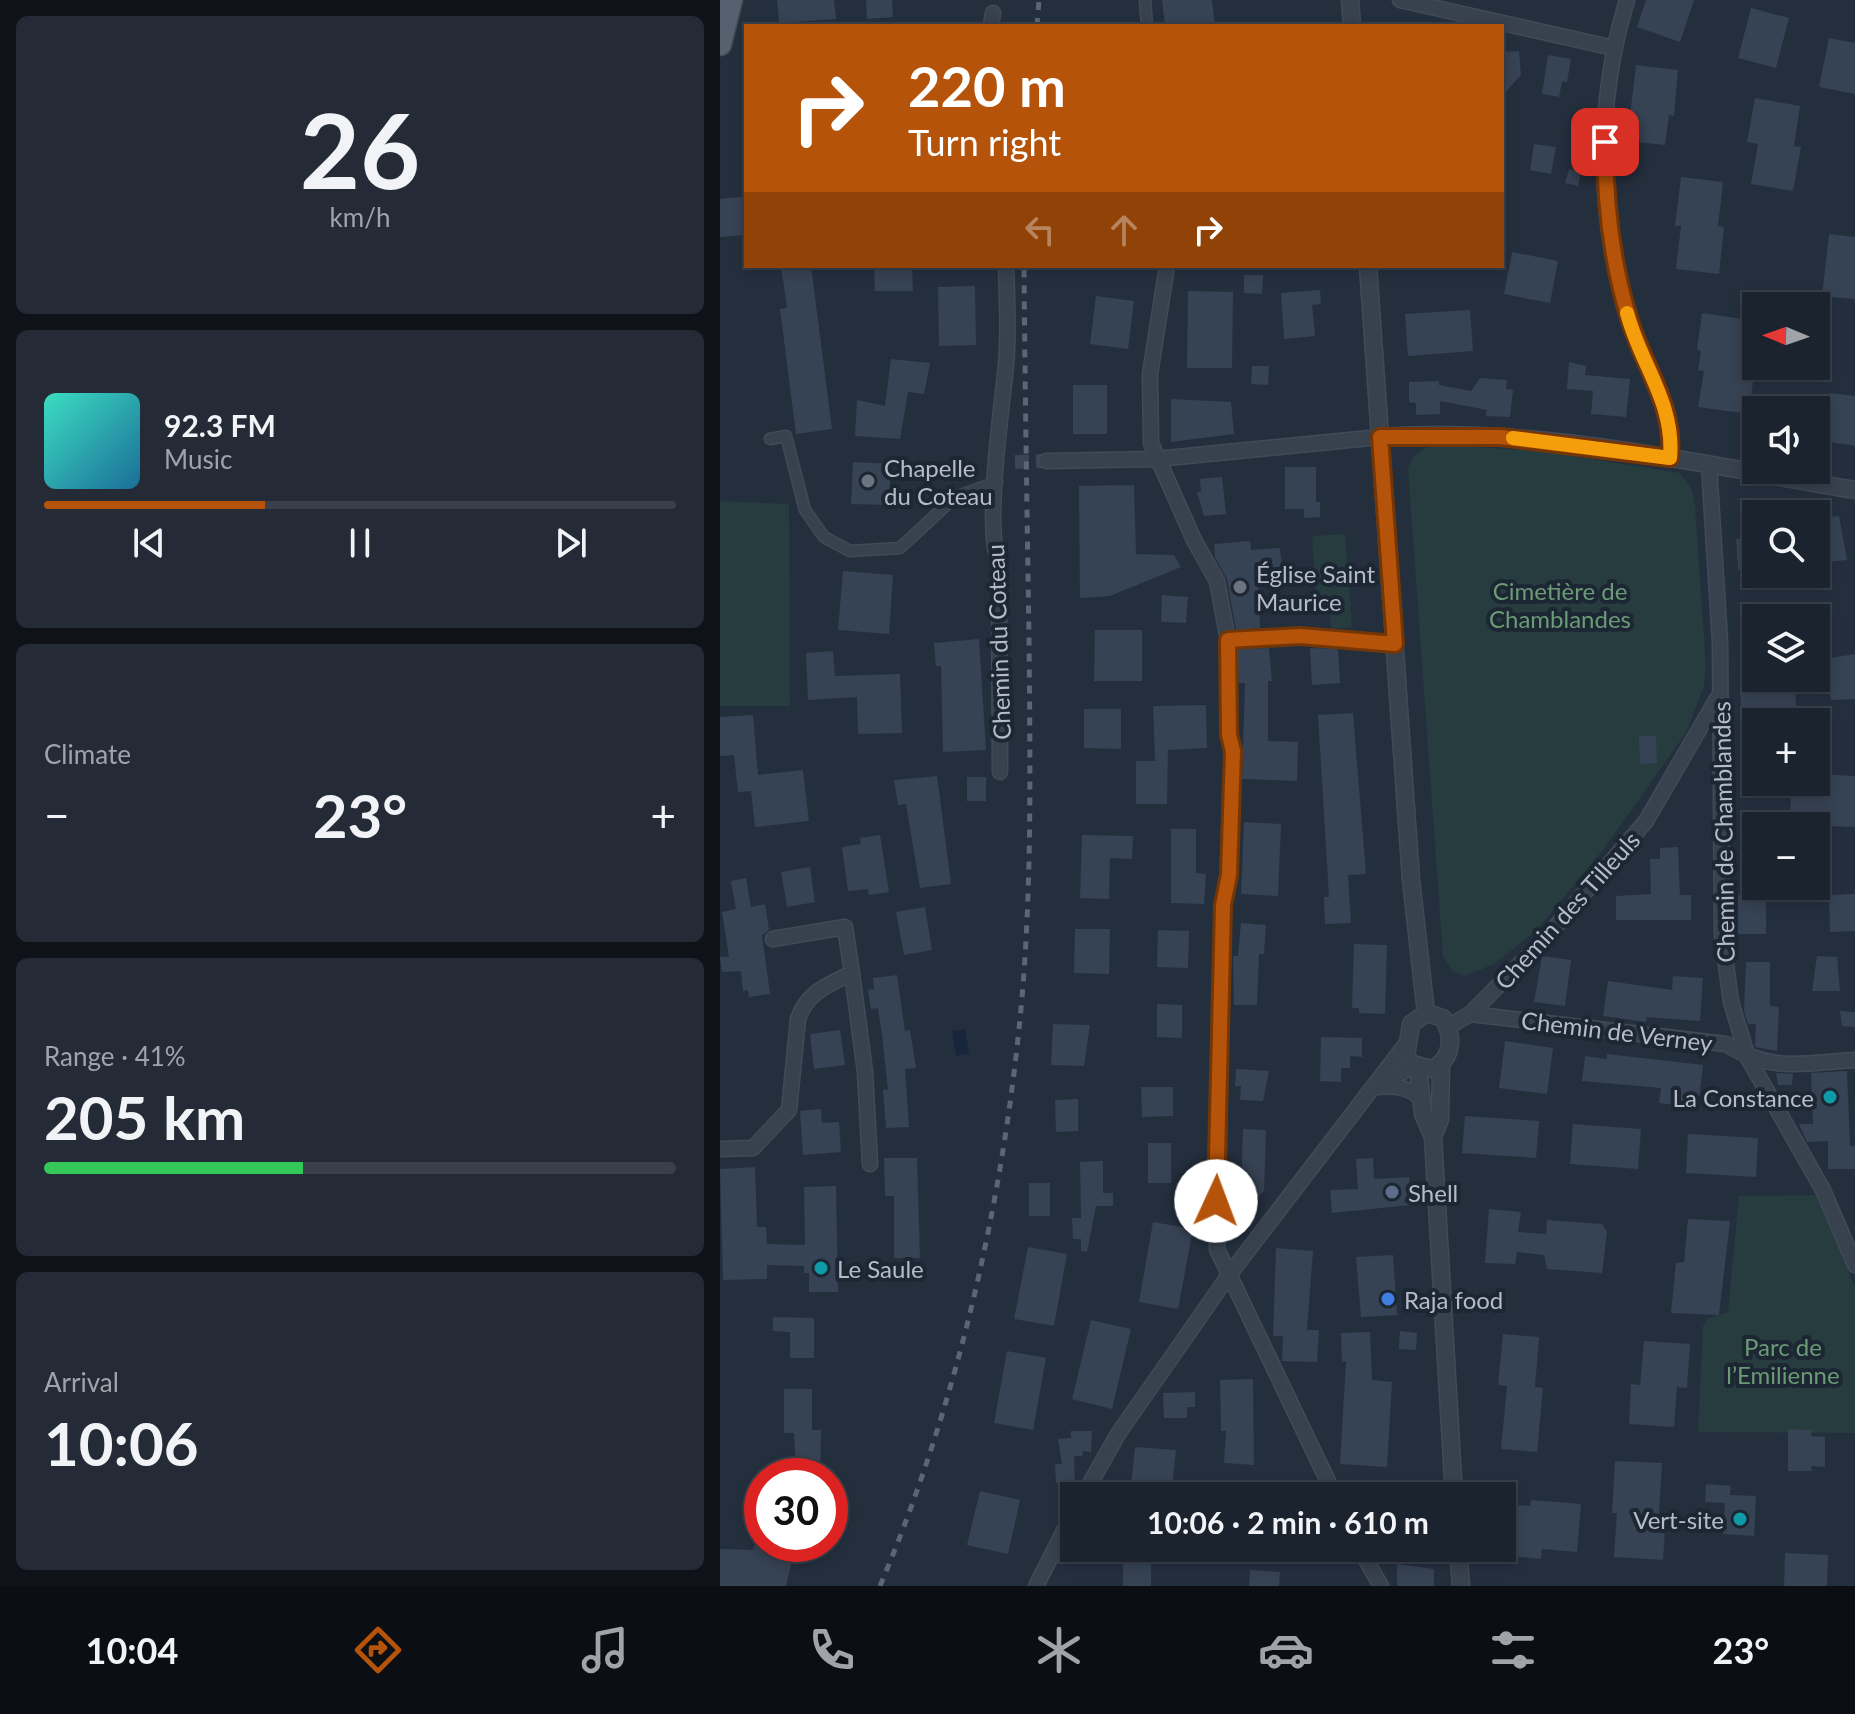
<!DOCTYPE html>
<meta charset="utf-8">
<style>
:root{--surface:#1b232e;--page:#242b36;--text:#f1f3f6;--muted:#a0a4aa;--line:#39404a;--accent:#b45309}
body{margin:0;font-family:Lato,sans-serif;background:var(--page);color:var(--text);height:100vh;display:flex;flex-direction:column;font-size:30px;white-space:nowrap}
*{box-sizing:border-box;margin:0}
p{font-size:26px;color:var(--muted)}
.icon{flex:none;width:44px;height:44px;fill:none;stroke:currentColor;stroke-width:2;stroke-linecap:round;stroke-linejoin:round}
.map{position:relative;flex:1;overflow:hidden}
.side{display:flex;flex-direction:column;gap:16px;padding:16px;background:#0f1319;width:720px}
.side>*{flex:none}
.hud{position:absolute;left:24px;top:24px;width:760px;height:244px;border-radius:0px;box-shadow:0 4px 12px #0003,0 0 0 2px var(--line);background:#b45309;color:#fff;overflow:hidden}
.needle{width:52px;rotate:272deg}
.tools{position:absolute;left:1022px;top:292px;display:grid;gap:16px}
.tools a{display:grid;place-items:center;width:88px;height:88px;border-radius:0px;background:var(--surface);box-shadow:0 4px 12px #0003,0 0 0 2px var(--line);font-size:40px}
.speed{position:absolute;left:24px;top:1458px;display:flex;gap:16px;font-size:40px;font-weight:700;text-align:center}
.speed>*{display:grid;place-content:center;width:104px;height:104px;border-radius:50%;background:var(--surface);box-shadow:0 4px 12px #0003,0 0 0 2px var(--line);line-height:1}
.speed .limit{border:12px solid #d22;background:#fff;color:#111}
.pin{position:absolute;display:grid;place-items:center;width:68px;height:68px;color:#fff;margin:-34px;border-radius:16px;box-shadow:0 4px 12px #0006}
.me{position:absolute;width:88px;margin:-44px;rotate:2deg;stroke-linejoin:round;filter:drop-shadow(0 0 6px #0008)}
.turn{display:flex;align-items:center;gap:28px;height:168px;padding:0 32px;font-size:36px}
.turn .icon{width:104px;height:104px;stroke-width:2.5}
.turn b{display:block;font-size:56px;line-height:68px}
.lanes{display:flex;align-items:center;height:76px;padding:0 32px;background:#0003;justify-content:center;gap:40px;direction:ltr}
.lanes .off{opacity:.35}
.big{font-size:60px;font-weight:700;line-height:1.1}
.side .card{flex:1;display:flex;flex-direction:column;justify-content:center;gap:12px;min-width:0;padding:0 28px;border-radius:12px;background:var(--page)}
.side .dial{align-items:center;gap:0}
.dial b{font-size:104px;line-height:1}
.song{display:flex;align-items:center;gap:24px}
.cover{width:96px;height:96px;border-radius:12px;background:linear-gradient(135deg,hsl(170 70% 55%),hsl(200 70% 35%))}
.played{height:8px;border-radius:4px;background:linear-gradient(90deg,var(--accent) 35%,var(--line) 35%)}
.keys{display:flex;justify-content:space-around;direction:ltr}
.heat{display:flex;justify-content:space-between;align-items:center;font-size:44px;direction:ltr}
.charge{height:12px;border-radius:6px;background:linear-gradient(90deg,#34c759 41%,var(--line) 0)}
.trip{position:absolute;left:340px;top:1482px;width:456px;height:80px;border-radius:0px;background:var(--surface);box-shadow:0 4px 12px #0003,0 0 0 2px var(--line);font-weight:700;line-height:80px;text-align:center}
.tabs{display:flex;height:128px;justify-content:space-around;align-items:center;background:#0b0e12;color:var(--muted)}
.tabs .icon{width:56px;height:56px}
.tabs .active{color:var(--accent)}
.tabs b{font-size:36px;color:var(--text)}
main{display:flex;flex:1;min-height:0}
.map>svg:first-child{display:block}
.green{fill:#263c3f}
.water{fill:#17263c}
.building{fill:#364354}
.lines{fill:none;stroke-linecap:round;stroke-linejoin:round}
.minor-tunnel{stroke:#3a4453;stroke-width:14;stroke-dasharray:14 7;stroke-linecap:butt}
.pedestrian-casing{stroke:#414a57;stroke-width:13}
.minor-casing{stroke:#414a57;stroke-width:17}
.tertiary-casing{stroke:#414a57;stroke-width:19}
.primary-casing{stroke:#414a57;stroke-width:25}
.pedestrian{stroke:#38414e;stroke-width:10}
.minor{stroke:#38414e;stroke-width:14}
.tertiary{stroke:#38414e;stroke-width:16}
.primary{stroke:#56606e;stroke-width:22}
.rail{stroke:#5a6575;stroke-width:5;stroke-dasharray:8 8;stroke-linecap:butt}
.route-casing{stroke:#753606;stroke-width:20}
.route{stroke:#b45309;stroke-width:14}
.slow{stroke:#f59e0b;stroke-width:14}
.worship-dot{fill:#6b7280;stroke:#1d2633;stroke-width:3}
.culture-dot{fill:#0f9aa8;stroke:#1d2633;stroke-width:3}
.service-dot{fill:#5c6f8a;stroke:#1d2633;stroke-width:3}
.shop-dot{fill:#3f7fe0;stroke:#1d2633;stroke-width:3}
.labels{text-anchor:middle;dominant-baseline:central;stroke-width:8;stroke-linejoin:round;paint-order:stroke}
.poi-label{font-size:24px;fill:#b4bcc9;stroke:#1d2633;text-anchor:start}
.park-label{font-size:24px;fill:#6b9a76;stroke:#1d2633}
.street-label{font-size:24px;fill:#b4bcc9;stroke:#1d2633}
</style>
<main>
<section class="side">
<div class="card dial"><b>26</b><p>km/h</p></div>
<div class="card">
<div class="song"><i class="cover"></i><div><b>92.3 FM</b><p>Music</p></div></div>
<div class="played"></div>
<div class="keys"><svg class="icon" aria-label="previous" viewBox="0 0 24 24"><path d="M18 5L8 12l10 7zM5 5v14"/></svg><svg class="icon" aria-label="pause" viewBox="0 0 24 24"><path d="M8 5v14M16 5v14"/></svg><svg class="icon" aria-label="next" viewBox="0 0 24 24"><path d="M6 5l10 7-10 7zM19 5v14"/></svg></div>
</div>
<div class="card"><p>Climate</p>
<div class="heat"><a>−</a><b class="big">23°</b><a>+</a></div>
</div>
<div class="card"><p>Range · 41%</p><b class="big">205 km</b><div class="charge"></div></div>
<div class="card"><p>Arrival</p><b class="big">10:06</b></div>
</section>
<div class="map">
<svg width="1135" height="1586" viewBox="0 0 1135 1586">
<rect width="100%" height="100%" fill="#242f3e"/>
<!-- green -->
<path class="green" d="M715,445L822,451L960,473L972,490L975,506L986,667L984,686L966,733L883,850L816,931L774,964L745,976L732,971L723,956L688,469C693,454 700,449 715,445Z
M0,501L69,504L70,706H0Z
M625,534L632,627L611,629L610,608H597L592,536Z
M1096,1195L1135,1287V1433L978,1432L983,1326L989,1318L1008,1312L1019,1196Z"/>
<!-- water -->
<path class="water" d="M245,1029L249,1054L236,1056L232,1031Z"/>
<!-- building -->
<path class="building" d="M57,0H114L116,19L59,23Z
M146,0H172L173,17L147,19Z
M442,0H492L495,26H445Z
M926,0H974L960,42L917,27Z
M1031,8L1069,18L1056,68L1018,58Z
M1109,38L1135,43V94L1099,87Z
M799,51L801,75L782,96V52Z
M828,55L851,59L847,82L842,81L839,97L822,94Z
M916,65L958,70L954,116L949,115L945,145L907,141Z
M1035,98L1080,106L1074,146L1081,147L1073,191L1031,184L1038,144L1027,142Z
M814,144L836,147L831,174L810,170Z
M849,169L861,171L858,186L845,183Z
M961,177L1003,182L998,226L1004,227L999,274L956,269L961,226H955Z
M22,197L25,235L0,237V199Z
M1109,234L1135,237V299L1102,296Z
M792,252L838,261L830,303L784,294Z
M61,266H91L112,429L76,434L60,309L67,308Z
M154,266H192L193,291H155Z
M524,275H543L542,294L524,293Z
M255,286L256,345L219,346L218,287Z
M600,290L601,304L592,305L595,336L564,339L561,293Z
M468,291L513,292L512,368H467Z
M376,296L414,301L408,349L370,344Z
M750,310L753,351L688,356L685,314Z
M982,313L1029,320L1025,349L1031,350L1028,372L1034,373L1029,414L978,407L984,371L978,370L981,351L977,350Z
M171,359L210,363L204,394L188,392L180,439L135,436L137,400L165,406Z
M849,362L866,366L865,375L910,379L906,417L871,414L873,391L847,389Z
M532,366H549L548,385L531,384Z
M760,378L787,380L786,389L793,390L790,417L766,416L767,410L720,401V414L696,415V403L689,402V382L719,381V385L751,391Z
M353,385H387V434H353Z
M1110,393L1135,396V446L1110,442V448L1096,446V400L1109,401Z
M451,399L511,402L514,434L451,442Z
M133,462L171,464L169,505L131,504Z
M565,467H596V502H600V517L584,518V509H565Z
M502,477L506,514L484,516L477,492H481L480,479Z
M414,485L416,554L454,555L461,567L390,596L360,598L359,486Z
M1119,516L1127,560L1098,563V518Z
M1036,538V569L1018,570L1016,539Z
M530,541L531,550L560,548L562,568L548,585H538L540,628L516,630L507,579L495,557L494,544Z
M123,571L173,575L169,634L118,630Z
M442,595L468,597L466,623L441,622Z
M1024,604L1060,605V618H1024Z
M375,630H422V681H374Z
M259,639L266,750L223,752L221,666H216L214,643Z
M549,648L552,681H548V741L578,742L577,781L522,779L525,683H518V649Z
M590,648L618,649L620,683L592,685Z
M113,651L115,676L180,674L182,733L138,734L137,697L88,700L86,653Z
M1135,654V699L1111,700L1107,679L1110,658Z
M1075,688L1077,722H1036V739H1023L1020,692Z
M486,705L487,748L448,750L447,804H416V761H435L433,706Z
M364,709H401V749L364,748Z
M633,713L646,874L628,875L631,923L605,924L604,897H609L598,715Z
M33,715L38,775L83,770L89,821L35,827L31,791L18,792L14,755L0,756V717Z
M919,736H936L937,763L920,764Z
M1096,774L1135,776V827L1070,825L1071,782H1096Z
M217,776L231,884L200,888L186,804L178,805L174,780Z
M247,777H266V801H247Z
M524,822L561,824L558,896L521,894Z
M451,829H476V873L486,874L484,904L451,903Z
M160,835L169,892L149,895L148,889L128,891L122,847L141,844L140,838Z
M362,835L413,836L412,859L390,858L389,899L360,898Z
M958,847L960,895H971V920H896V896L931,894L930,859H940V848Z
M90,867L95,902L67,907L61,872Z
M26,878L31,907L45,904L49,930L42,935L50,994L29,997L28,990L23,991L21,971L2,972L0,957H9L2,912L16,909L11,881Z
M1046,894V934H1018V895Z
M1135,894V931L1110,932L1109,895Z
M205,907L212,950L184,955L176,912Z
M521,923L546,925L544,954H539L537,1005H514L513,956H518Z
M355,929H390L389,974L354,973Z
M438,930L469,931L468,968L437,967Z
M634,944L667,945L665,1014L639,1013V1008H632Z
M822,956L851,960L845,1006L814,1002Z
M1097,956L1117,957L1120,991H1092Z
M1026,962H1050V1006L1059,1007L1057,1051L1035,1047L1036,1024H1028L1024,1011Z
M177,975L185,1031L190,1030L196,1068L185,1069L189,1127L166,1128L163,1090H168L162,1035L158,1008L151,1009L148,990L154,989L153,978Z
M953,976L983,978L980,1021L927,1017L926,1022L883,1016L888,981L952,990Z
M437,1004L462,1005V1038L437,1037Z
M1120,1011L1135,1012V1027L1122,1026Z
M333,1024L370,1025L364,1066L331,1065Z
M120,1030L125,1065L94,1069L90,1034Z
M601,1037L642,1038V1057L630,1056V1068H621V1082L600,1081Z
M785,1041L833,1048L827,1094L779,1088Z
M887,1054L983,1065L978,1108L939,1103L941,1088L862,1081L865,1056L887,1059Z
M516,1069L549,1071L543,1101L520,1100L521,1086H515Z
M1127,1071L1130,1146H1135V1169H1108V1141L1087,1142L1079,1124H1093L1091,1073Z
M1056,1073L1073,1074L1072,1085H1058Z
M421,1087H453V1116L422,1117Z
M358,1099V1131L336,1132L335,1100Z
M101,1109L102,1123L119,1122L121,1152L83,1155L80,1111Z
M745,1116L819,1121L816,1158L742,1153Z
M853,1124L921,1129L918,1169L850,1164Z
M523,1129L546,1130L544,1191L535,1200H530L521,1191Z
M968,1134L1038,1138L1036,1177L966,1173Z
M428,1143H451V1183H428Z
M164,1158H197L200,1258H174V1196H165Z
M653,1158L654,1179L689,1177L691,1205L612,1213L610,1190L638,1189L636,1159Z
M383,1161V1193H393V1206H376L367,1252L361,1251V1239H353L352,1218H361L360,1162Z
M35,1167L37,1227H46L47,1244L85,1245L84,1187L116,1186L118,1292H89V1273H84V1266L47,1265V1279L3,1280L0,1169Z
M309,1183H330V1216H309Z
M769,1209L801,1212L798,1232L826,1234L827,1220L882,1224L887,1232L882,1273L827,1269L824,1255L797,1252L795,1264L765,1263Z
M968,1219L1010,1221L999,1315L951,1313L956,1263L964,1262Z
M433,1222L473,1229L458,1309L419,1302Z
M308,1247L347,1254L334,1326L294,1319Z
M556,1248L593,1251L587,1330H599L597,1362L562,1361L563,1336H553Z
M673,1255L677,1315L641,1317L636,1257Z
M53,1317L94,1318V1358H70V1332L53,1331Z
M371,1320L411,1329L392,1409L352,1399Z
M680,1331L697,1333L696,1350L679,1349Z
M650,1332L652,1380L672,1382L667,1467L620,1464L626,1361L622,1362L621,1333Z
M783,1334L819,1337L815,1387L823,1388L817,1452L781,1449L787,1386L778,1385Z
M924,1341L970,1344L967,1388L957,1387L954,1427L909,1424L911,1384L920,1385Z
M287,1351L326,1358L313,1430L274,1423Z
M533,1379L534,1465L504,1463L506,1431H501L500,1380Z
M64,1389H92V1430H101L100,1476H65L53,1472L57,1459L76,1465L74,1433H64Z
M475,1392V1407H467V1418H444L443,1393Z
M1068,1429L1092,1430L1091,1436L1105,1437V1467L1091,1466L1092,1471H1068Z
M351,1431H372L371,1452L363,1451L362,1456H354L355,1489L353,1498H346L344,1483H336L335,1464H342L338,1439L351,1438Z
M415,1447L456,1450L451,1496H410Z
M895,1461L942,1463L939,1514L946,1515L943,1560L894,1557L897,1513H892Z
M986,1484L1011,1486L1010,1495L1036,1496L1034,1536L1003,1534L1005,1503L985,1502Z
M260,1491L300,1500L288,1554L247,1545Z
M811,1500L861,1504L857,1552L822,1549L821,1559L782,1555V1504L810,1506Z
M35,1544H76L66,1586H0V1549L33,1550Z
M403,1553H431V1586H403Z
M1065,1553L1108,1555L1107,1586H1064Z
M677,1564L714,1569V1586H677Z
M530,1570L560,1572L559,1586H529Z"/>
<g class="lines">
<!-- minor-tunnel -->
<path class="minor-tunnel" d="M295,462L326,461"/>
<defs>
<path id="pedestrian" d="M425,0L427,26
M50,439L66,436L85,510L104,537L130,551L180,548L235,497L277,482"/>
<path id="minor" d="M680,0L894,48
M907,0C876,102 876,217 909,319C924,366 955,406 950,458
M271,26L273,13
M447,266L430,374L431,443L474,540L497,581L508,640L509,735L513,751L509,875L503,905L497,1249L615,1496
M326,461L437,459L660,437
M989,465L1000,642L1002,935L1011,1002L1028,1058L1103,1190L1135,1265
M508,640L580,636L675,644
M280,772L279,563C264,528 282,408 286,365C289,333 287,299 286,266
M132,973L145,1072L150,1164
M750,1014L1006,1044C1052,1073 1083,1063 1135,1060
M728,1027L750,1014L825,939L926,821L998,697
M661,1084L695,1065
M654,1087C672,1086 689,1085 702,1100
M0,1149L33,1148L69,1110L78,1019C87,992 108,985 132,973L125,927L53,939
M363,1496L398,1434L509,1275L686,1044
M639,1548L661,1586
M316,1586L354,1511"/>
<path id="tertiary" d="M630,0L632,26
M648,266L691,880L706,1013
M660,437C820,426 978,464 1135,490
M706,1013L723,1018C734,1037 733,1059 712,1069L692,1064L686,1056L691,1024Z
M698,1067L703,1114L713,1137L734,1496
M713,1137L720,1119L721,1065
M738,1548L741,1586"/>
<path id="primary" d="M0,44L11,0"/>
</defs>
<!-- pedestrian casing -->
<use href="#pedestrian" class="pedestrian-casing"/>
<!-- minor casing -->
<use href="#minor" class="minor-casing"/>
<!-- tertiary casing -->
<use href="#tertiary" class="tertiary-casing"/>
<!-- primary casing -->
<use href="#primary" class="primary-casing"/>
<!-- pedestrian -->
<use href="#pedestrian" class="pedestrian"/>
<!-- minor -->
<use href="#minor" class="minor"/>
<!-- tertiary -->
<use href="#tertiary" class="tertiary"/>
<!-- primary -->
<use href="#primary" class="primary"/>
<!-- rail -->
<path class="rail" d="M317,26L319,0
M160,1586C240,1397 286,1190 303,986C312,869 310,753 309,636C307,513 305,389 304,266"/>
</g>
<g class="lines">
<defs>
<path id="route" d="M496,1201L503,905L509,875L513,751L509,735L508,640L580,636L675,644L660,437H780L950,458C955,405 923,366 909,318C891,260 885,202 885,142"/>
</defs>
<!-- route casing -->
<use href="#route" class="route-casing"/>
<!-- route -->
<use href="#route" class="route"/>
<!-- slow -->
<path class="slow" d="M793,438L950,458C955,403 920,364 907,313"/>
</g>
<!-- markers -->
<g class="worship-dot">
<circle cx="148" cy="481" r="8"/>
<circle cx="520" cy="587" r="8"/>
</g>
<g class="culture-dot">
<circle cx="1110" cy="1097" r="8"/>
<circle cx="101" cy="1268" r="8"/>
<circle cx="1020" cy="1519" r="8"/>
</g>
<circle class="service-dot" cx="672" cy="1192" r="8"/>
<circle class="shop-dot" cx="668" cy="1299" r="8"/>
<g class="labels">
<!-- poi labels -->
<g class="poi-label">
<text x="164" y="467">Chapelle<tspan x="164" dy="28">du Coteau</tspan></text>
<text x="536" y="573">Église Saint<tspan x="536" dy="28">Maurice</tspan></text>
<text x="1094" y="1097" text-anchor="end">La Constance</text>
<text x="688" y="1192">Shell</text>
<text x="117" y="1268">Le Saule</text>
<text x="684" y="1299">Raja food</text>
<text x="1004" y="1519" text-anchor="end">Vert-site</text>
</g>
<!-- park labels -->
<g class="park-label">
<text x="840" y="590">Cimetière de<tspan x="840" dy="28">Chamblandes</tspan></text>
<text x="1063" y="1346">Parc de<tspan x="1063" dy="28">l’Emilienne</tspan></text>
</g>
<!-- street labels -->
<g class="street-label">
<text transform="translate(278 642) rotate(-92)">Chemin du Coteau</text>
<text transform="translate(1003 832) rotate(-91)">Chemin de Chamblandes</text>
<text transform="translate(847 910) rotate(-48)">Chemin des Tilleuls</text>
<text transform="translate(897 1031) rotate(7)">Chemin de Verney</text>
</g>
</g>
</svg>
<div class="tools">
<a><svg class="needle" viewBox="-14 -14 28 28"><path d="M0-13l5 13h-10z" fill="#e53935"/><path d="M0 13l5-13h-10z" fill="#a0a4aa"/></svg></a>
<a><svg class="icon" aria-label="sound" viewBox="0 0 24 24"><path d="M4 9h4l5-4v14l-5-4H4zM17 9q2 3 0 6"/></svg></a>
<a><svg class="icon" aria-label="search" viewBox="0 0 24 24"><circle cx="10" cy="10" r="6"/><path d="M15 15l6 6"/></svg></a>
<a><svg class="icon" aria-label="layers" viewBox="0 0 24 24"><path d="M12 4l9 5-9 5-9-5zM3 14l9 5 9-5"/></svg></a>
<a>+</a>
<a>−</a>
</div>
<div class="speed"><div class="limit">30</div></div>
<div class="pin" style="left:885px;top:142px;background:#d93025"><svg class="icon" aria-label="arrive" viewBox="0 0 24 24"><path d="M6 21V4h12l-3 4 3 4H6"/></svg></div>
<svg class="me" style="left:496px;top:1201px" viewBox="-20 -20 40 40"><circle r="19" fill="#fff"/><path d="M0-13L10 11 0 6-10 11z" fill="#b45309"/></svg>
<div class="trip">10:06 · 2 min · 610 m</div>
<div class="hud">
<div class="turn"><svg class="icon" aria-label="right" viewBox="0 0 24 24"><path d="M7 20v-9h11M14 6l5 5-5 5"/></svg><div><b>220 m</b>Turn right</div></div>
<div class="lanes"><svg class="icon off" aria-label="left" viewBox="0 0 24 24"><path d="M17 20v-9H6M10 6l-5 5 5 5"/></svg><svg class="icon off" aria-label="ahead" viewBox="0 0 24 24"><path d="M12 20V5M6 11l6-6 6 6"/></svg><svg class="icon" aria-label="right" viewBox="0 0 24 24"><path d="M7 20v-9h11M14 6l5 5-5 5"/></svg></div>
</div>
</div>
</main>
<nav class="tabs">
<b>10:04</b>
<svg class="icon active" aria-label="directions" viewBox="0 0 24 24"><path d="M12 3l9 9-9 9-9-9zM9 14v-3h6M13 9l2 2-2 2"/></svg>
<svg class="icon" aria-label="music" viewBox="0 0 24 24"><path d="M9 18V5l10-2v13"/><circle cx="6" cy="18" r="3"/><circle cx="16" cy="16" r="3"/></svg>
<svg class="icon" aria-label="phone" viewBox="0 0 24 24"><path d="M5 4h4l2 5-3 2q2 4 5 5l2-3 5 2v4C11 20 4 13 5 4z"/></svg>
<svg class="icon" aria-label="climate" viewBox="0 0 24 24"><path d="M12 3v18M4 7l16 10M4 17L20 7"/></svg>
<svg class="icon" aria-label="car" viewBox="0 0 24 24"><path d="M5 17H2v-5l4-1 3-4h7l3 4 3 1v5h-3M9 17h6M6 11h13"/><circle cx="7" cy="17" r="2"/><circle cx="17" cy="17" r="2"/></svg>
<svg class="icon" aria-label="filters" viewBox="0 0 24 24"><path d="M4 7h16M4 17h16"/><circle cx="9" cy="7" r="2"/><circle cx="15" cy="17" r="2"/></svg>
<b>23°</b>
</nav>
